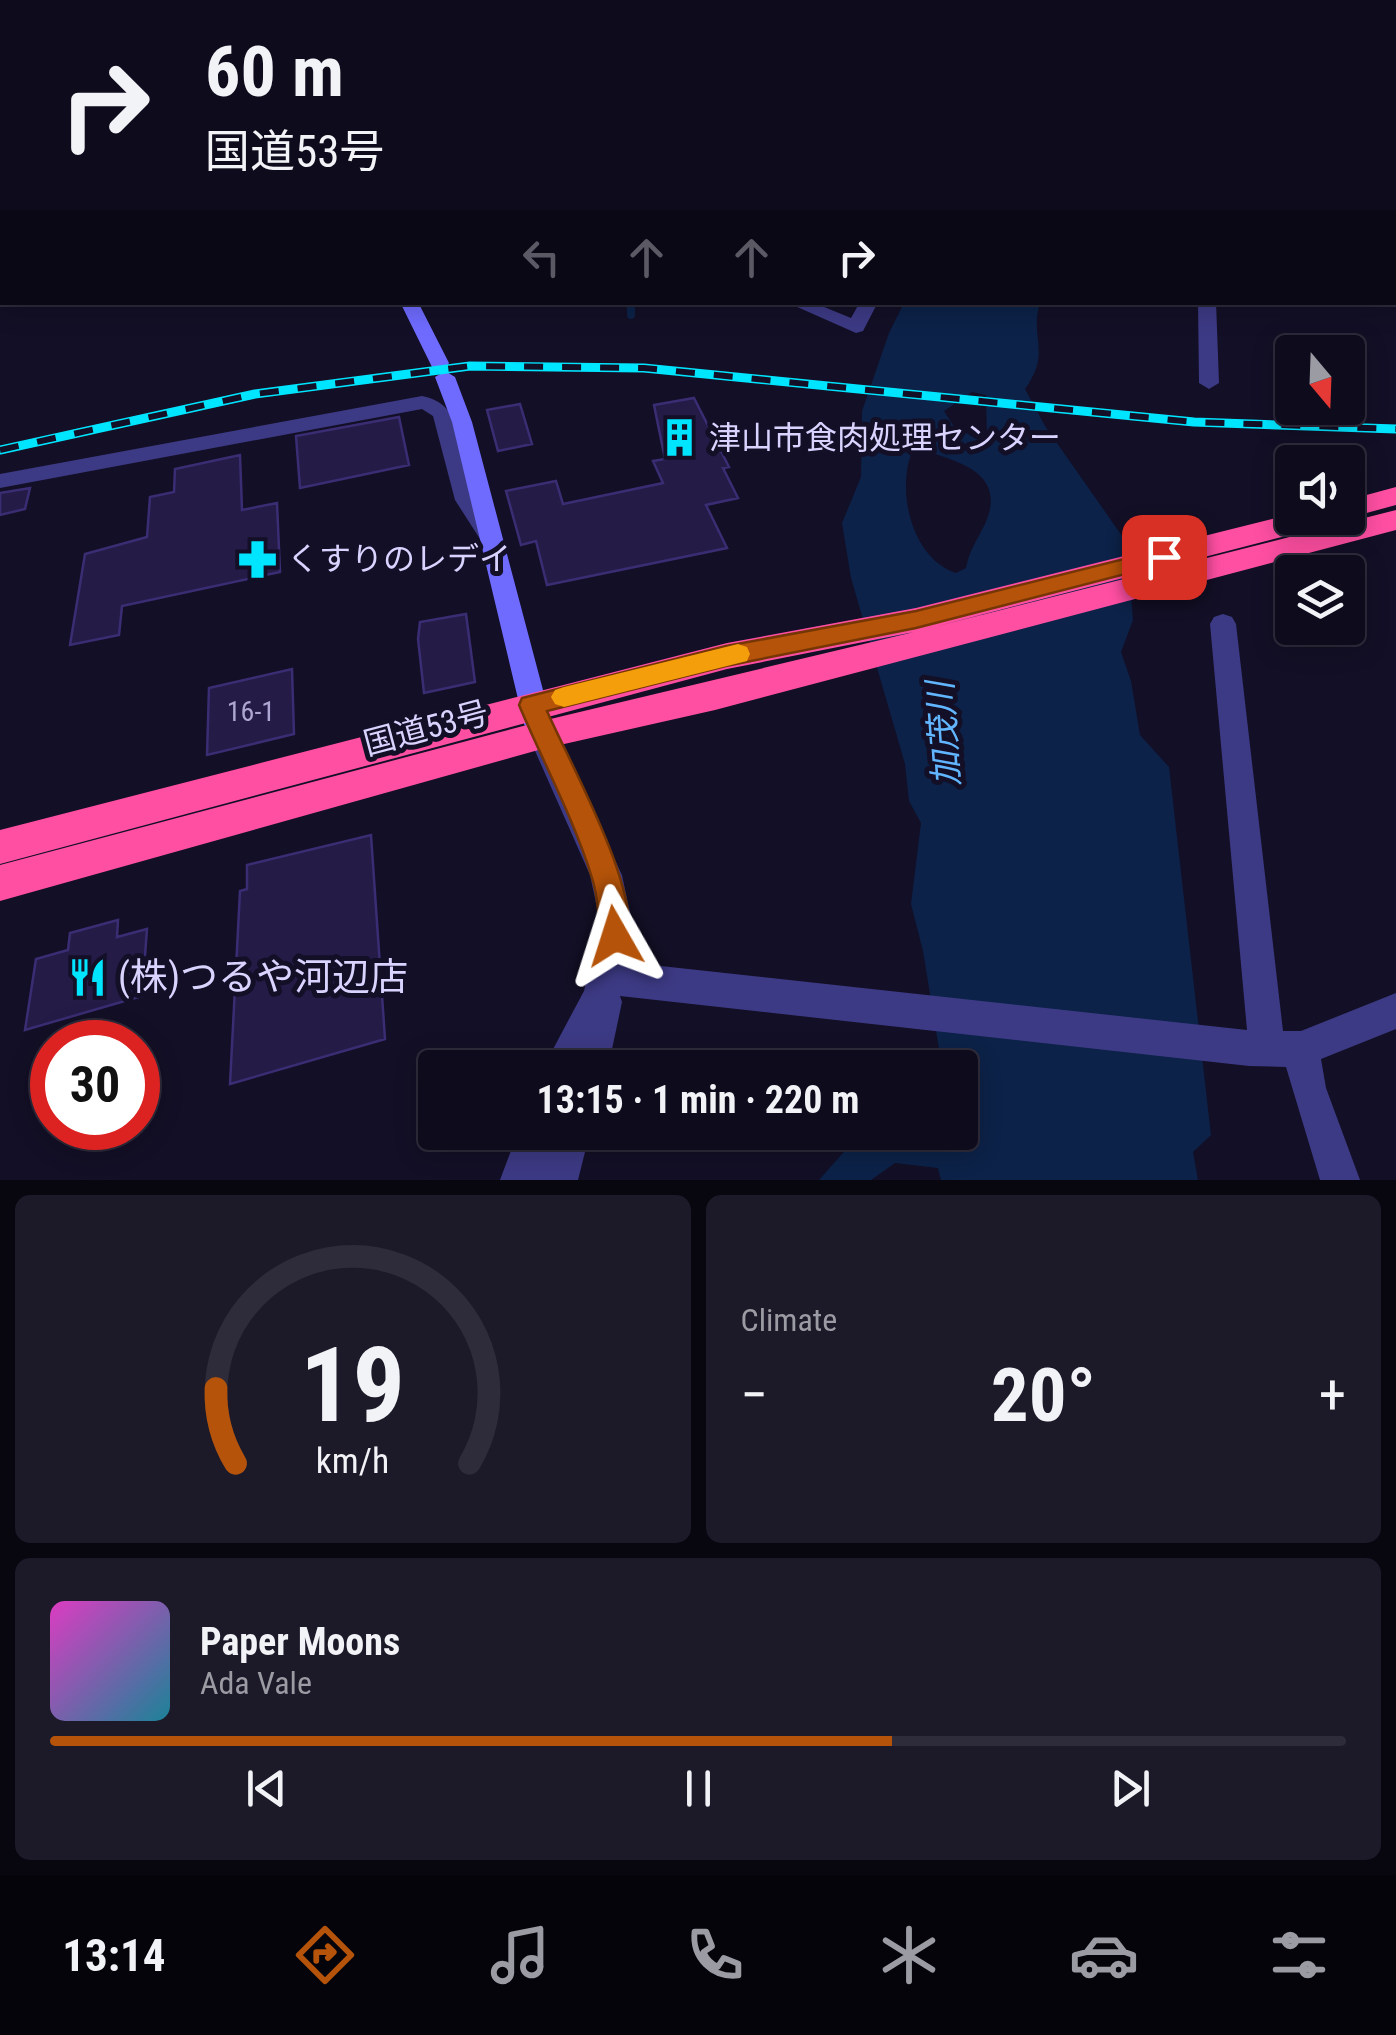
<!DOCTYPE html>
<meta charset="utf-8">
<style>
:root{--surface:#0e0b1c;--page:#1c1929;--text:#f1f3f6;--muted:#9b9ba3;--line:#2e2b3b;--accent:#b45309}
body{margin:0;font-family:"Roboto Condensed","Noto Sans JP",sans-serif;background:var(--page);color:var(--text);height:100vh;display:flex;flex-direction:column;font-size:38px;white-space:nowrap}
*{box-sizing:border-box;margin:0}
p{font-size:32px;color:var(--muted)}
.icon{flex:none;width:55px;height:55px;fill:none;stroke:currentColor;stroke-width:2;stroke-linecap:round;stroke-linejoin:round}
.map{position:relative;height:1180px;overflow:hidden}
.panel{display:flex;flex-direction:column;gap:15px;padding:15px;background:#08060f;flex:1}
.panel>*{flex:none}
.banner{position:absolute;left:0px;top:0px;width:1398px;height:305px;box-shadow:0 5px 25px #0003,0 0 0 2px var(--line);background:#0e0b1c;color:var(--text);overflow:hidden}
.needle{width:65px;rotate:161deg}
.tools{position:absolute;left:1275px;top:335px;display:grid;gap:20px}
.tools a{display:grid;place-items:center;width:90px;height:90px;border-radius:10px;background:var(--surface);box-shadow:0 5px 25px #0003,0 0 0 2px var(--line);font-size:50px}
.speed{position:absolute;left:30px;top:1020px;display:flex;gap:20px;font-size:50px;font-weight:700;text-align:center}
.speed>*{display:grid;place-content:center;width:130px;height:130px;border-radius:50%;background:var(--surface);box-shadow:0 5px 25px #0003,0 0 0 2px var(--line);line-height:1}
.speed .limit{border:15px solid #d22;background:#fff;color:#111}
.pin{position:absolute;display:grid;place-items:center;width:85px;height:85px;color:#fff;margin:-42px;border-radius:20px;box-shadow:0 5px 15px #0006}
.me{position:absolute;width:110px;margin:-55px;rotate:354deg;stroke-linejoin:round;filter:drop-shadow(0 0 8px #0008)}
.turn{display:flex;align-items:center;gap:35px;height:210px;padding:0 40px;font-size:45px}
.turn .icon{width:130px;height:130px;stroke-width:2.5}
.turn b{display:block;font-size:70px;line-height:85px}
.lanes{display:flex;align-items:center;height:95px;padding:0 40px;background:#0003;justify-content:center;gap:50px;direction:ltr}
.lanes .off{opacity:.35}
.big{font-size:75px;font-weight:700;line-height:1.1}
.panel .tile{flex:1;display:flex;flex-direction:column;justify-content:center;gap:15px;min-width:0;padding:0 35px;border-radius:15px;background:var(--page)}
.panel .dial{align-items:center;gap:0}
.dial svg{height:260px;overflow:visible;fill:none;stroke:var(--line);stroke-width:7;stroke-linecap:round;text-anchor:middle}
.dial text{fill:var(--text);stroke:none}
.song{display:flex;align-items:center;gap:30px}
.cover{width:120px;height:120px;border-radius:15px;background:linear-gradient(135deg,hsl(310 70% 55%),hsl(190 70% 35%))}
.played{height:10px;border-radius:5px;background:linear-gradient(90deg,var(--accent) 65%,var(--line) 65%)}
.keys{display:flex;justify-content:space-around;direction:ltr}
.heat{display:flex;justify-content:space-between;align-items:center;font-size:55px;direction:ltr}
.panel .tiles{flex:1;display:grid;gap:15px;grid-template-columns:1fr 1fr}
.tile:last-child{grid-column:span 2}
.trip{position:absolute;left:418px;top:1050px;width:560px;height:100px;border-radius:10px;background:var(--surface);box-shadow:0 5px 25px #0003,0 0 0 2px var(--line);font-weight:700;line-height:100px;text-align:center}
.tabs{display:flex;height:160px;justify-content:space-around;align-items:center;background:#06040b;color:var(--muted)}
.tabs .icon{width:70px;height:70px}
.tabs .on{color:var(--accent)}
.tabs b{font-size:45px;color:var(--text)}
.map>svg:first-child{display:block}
.water{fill:#0c2248;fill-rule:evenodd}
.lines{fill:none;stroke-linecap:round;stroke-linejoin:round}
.stream-far2{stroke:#0c2248;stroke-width:4}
.stream-far1{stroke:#0c2248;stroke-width:5}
.stream{stroke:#0c2248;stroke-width:8}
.building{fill:#241b47;stroke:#3b2d73;stroke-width:2.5}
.lane{stroke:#3d3a85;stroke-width:15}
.street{fill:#3d3a85;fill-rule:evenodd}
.secondary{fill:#6f6bff;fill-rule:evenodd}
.highway{fill:#ff4fa3;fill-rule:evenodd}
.rail-casing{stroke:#00e5ff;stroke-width:9}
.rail{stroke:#130f26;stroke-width:6;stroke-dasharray:19;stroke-linecap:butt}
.route{fill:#b45309;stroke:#753606;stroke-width:2.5}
.slow{fill:#f59e0b}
.labels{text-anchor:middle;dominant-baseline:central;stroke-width:10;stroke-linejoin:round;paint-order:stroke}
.number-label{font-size:28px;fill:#aca6d1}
.poi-label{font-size:32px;fill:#d9d4ff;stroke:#130f26;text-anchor:start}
.street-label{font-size:32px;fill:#d9d4ff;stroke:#130f26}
.water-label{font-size:35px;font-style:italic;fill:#62b6ff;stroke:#130f26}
.near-poi-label{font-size:38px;fill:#d9d4ff;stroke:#130f26;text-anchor:start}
</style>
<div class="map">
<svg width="1396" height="1180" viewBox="0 0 1396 1180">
<rect width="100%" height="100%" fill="#130f26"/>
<!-- water -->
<path class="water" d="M904,303H1040C1029,339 1052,351 1025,389L1045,426L1127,543L1133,620L1121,652L1131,681L1140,735L1169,767L1211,1135L1193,1152L1198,1180H941L938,1168L895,1163L871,1180H819L849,1146L888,1133L960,1132V1068L942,1067L923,951L911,904L921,823L909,801L905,764L851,578L842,523L861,477L862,411L889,333ZM972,392L986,395L987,433L976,439L953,425L944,411ZM914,447C954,461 1009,470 985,524C977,540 969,551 966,568L956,573C910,558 895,486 914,447Z"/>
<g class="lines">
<!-- stream-far2 -->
<path class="stream-far2" d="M893,2L898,0"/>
<!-- stream-far1 -->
<path class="stream-far1" d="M631,302V306"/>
<!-- stream -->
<path class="stream" d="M631,303V315"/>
</g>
<!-- building -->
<path class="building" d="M694,398L729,467L723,468L738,498L706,505L727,548L547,585L536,541L521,545L506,491L556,481L563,504L663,483L653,461L665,459L654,405Z
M520,404L532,444L498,451L487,410Z
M399,417L409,465L300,488L296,436Z
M240,455L242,510L277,503L280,572L122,606L119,635L70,645L85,554L147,537L150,497L174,492L175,469Z
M30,488L25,509L0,515V493Z
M466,614L475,682L424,693L418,639L420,622Z
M292,669L294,734L207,755L209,688Z
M371,835L385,1039L230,1084L240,891L247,889V865Z
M118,920L117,937L147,929L142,996L25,1030L36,959L68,950L70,933Z"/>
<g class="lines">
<!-- lane -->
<path class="lane" d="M122,2L129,0"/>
<!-- street -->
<path class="street" d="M534,0H545L546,2H535Z
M916,0H927L928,2H917Z
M1225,0H1243L1244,2H1227Z
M1395,42L1396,43V51L1395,50Z
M0,74H2V82H0Z
M1395,122H1396V130H1395Z
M1395,191H1396V201H1395Z
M1395,274H1396V285H1395Z
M0,295L2,302L8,304L0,306Z
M786,302H812L851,318L860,302H878L863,331L856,333Z
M1198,302H1216L1219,383L1209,389L1199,383Z
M422,396C470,405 460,464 478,500C484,512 493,522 500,533L496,539H480L455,500L433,416L422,409L0,488V474Z
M1223,614L1232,617L1236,624L1283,1031H1301L1396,993V1029L1321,1059L1326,1088L1360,1180H1320L1286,1067L1249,1066L620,996L622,1002L608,1068H543L584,991L600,922L590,875L528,735L532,726L542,723L552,726L622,875L632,922L624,962L1247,1030L1210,624L1214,617Z
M518,1132H590L578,1180H500Z"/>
<!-- secondary -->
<path class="secondary" d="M320,0H330L331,2H321Z
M400,302H418L449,363L446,367H432Z
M445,371L455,377L472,422L552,724L548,732L538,736L528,732L524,724L452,422L435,377Z"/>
<!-- highway -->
<path class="highway" d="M1396,487V505L1348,518H1345L1348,500Z
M1396,510V530L715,710L542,749L0,901V865L542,721L914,632L727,669L0,864V830L727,643L916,608L1292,514V518H1330L1326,525L1316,528L934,627Z"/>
<defs>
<path id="rail" d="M0,450L255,394L470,366L644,368L1194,422L1396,429"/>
</defs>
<!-- rail casing -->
<use href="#rail" class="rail-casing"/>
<!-- rail -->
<use href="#rail" class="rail"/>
</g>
<!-- route -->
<path class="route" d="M1164,549L1172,551L1175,557L1172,562L916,628L726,666L547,711C569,762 646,898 626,947L615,951L605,947C597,928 600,901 592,878C574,819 543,762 519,705L522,698L726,646L916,611Z"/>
<!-- slow -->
<path class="slow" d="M738,644L747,647L750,654L747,661L564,707L555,704L551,697L555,690L564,687Z"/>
<!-- icons -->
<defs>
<symbol id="building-bare" viewBox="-9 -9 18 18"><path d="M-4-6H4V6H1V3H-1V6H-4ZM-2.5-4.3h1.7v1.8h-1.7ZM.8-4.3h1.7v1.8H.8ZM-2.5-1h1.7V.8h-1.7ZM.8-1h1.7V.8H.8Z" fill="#00e5ff" stroke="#130f26" stroke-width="2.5" paint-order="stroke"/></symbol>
<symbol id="pharmacy-bare" viewBox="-9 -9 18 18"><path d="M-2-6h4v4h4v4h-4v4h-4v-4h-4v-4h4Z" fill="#00e5ff" stroke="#130f26" stroke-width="2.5" paint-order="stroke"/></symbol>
<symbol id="restaurant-bare" viewBox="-9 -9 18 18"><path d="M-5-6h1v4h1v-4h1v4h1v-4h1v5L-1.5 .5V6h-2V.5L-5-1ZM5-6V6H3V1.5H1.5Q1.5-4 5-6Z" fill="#00e5ff" stroke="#130f26" stroke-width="2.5" paint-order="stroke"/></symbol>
</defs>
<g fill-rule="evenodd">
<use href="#building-bare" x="652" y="410" width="55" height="55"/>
<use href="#pharmacy-bare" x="230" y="532" width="55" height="55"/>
<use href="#restaurant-bare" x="60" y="950" width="55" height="55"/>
</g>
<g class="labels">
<!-- number labels -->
<g class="number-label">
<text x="251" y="711">16-1</text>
</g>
<!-- poi labels -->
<g class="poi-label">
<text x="709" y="438">津山市食肉処理センター</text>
<text x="287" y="559">くすりのレデイ</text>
</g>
<!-- street labels -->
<g class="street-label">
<text transform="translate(426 728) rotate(-15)">国道53号</text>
</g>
<!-- water labels -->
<g class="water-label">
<text transform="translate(944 734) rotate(-94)">加茂川</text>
</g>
<!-- near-poi labels -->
<g class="near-poi-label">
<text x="118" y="977">(株)つるや河辺店</text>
</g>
</g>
</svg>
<div class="tools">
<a><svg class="needle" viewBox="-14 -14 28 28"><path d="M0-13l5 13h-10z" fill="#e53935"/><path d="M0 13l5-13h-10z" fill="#9b9ba3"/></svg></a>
<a><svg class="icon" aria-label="sound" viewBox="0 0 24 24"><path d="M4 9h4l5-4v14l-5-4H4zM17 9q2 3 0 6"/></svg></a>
<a><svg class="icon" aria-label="layers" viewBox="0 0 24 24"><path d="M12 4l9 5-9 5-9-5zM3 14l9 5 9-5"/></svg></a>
</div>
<div class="speed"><div class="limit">30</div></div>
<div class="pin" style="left:1164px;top:557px;background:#d93025"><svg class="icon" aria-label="arrive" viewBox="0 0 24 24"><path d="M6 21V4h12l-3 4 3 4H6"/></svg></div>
<svg class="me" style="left:615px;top:936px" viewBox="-20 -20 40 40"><path d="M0-17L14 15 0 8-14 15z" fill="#b45309" stroke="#fff" stroke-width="4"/></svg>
<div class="trip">13:15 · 1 min · 220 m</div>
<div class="banner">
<div class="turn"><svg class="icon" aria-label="right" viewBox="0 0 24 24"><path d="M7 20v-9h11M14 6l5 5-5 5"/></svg><div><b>60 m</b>国道53号</div></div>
<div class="lanes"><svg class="icon off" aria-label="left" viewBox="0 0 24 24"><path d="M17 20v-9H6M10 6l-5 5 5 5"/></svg><svg class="icon off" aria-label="ahead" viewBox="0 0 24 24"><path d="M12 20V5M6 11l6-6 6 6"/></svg><svg class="icon off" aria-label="ahead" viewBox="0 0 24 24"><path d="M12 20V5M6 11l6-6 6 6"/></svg><svg class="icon" aria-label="right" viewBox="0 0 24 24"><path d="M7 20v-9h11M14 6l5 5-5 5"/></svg></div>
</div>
</div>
<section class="panel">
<div class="tiles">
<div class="tile dial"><svg viewBox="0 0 100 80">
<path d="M14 69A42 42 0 1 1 86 69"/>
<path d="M14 69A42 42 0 0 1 8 46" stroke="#b45309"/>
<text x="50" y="56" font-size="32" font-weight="700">19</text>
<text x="50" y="72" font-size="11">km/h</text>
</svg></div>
<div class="tile"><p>Climate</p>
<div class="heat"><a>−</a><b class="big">20°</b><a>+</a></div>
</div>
<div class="tile">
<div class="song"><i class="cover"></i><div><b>Paper Moons</b><p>Ada Vale</p></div></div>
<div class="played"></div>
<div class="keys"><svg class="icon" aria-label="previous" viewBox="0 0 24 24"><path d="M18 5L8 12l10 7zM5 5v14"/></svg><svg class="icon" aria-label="pause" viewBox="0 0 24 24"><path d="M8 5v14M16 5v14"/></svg><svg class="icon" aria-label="next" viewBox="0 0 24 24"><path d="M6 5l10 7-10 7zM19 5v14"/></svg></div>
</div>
</div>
</section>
<nav class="tabs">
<b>13:14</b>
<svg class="icon on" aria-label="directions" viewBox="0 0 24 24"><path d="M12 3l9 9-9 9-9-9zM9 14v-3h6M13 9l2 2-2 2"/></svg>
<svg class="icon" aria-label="music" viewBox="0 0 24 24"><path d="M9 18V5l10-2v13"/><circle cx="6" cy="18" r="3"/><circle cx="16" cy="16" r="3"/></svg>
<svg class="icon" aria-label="phone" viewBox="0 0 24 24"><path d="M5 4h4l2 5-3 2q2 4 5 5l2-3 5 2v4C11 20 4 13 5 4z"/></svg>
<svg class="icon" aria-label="climate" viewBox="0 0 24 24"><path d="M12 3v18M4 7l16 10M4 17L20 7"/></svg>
<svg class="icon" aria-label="car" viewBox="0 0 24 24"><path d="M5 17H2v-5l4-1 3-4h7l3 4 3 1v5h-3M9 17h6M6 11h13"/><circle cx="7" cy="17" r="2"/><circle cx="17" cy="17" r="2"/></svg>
<svg class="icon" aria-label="filters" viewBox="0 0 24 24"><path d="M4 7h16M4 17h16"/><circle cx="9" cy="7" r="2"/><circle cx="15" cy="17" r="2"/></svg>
</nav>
